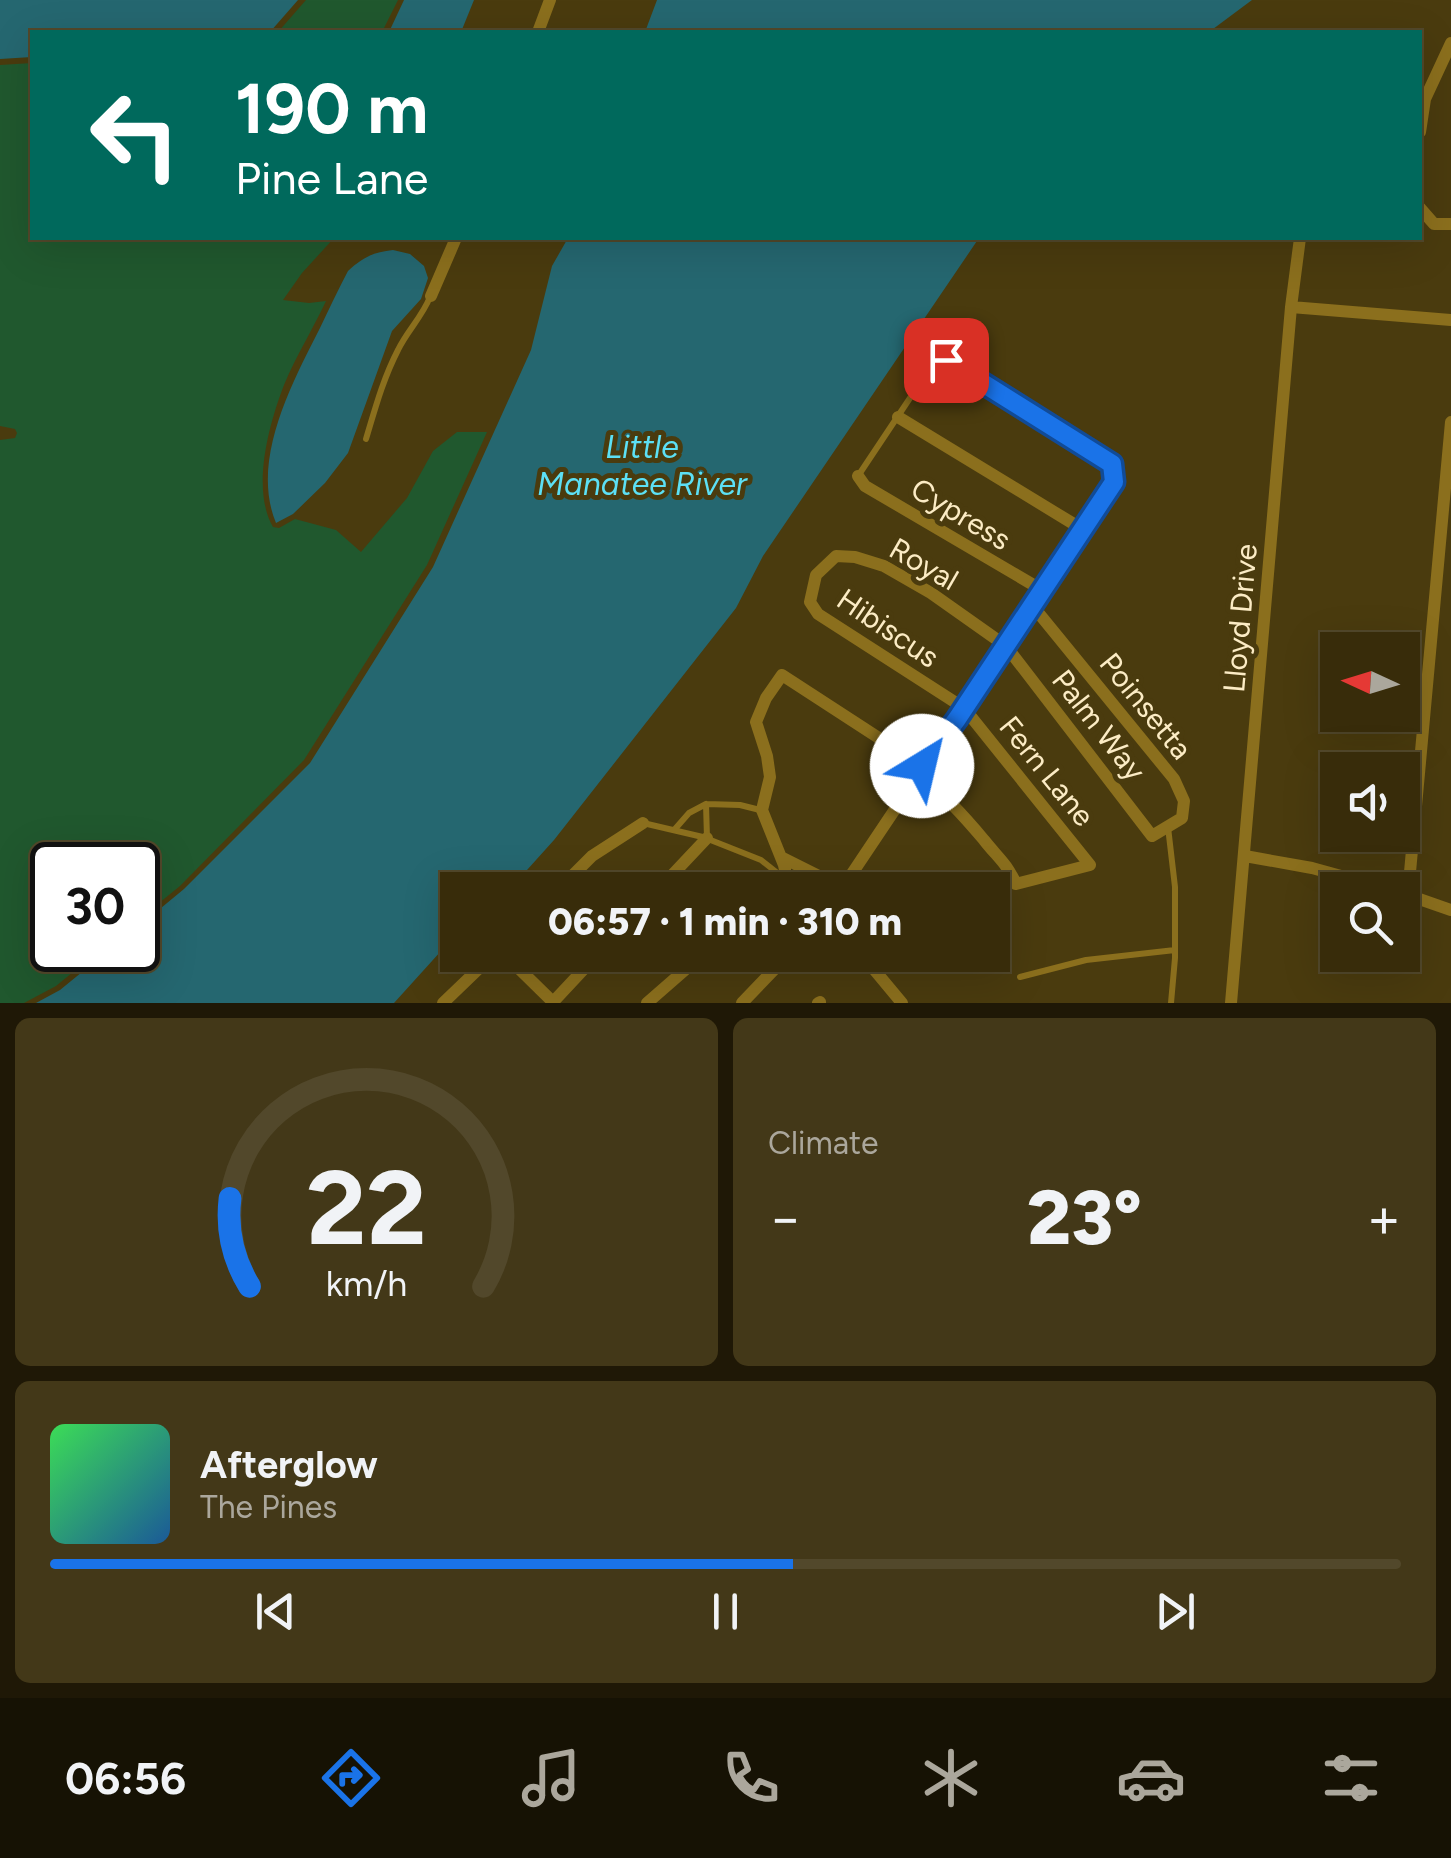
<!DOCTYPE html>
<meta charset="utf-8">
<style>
:root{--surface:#382c0a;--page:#433818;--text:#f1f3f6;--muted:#aba79c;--line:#52482b;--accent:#1a73e8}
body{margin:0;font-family:Figtree,sans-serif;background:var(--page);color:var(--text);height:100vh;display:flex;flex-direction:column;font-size:38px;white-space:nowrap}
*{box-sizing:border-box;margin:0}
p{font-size:32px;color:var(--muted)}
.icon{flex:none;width:55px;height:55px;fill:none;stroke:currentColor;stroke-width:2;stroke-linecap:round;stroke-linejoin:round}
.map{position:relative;height:1003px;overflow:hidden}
.details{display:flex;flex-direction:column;gap:15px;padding:15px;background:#1f1806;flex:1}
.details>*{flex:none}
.guide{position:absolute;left:30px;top:30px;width:1392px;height:210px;border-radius:0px;box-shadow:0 10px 40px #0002,0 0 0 2px var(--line);background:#00695c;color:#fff;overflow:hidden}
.needle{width:65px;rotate:274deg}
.tools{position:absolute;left:1320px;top:632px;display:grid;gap:20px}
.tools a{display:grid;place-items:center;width:100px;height:100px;border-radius:0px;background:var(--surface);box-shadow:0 10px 40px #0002,0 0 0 2px var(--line);font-size:50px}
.speed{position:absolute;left:30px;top:842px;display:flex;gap:20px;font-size:50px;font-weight:700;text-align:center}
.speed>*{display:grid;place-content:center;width:130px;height:130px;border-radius:50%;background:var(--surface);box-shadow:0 10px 40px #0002,0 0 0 2px var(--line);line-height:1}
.speed .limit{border:5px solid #111;border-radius:15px;background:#fff;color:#111}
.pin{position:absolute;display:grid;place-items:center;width:85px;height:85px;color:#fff;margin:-42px;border-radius:20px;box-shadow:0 5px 15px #0006}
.me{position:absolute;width:110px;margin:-55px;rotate:36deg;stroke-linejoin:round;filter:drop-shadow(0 0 8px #0008)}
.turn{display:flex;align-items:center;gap:35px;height:210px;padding:0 40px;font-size:45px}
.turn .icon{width:130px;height:130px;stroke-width:2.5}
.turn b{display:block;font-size:70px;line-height:85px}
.big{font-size:75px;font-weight:800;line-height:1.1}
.details .card{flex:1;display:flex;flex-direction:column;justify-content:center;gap:15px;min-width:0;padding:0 35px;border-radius:15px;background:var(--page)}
.details .dial{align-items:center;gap:0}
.dial svg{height:260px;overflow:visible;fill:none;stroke:var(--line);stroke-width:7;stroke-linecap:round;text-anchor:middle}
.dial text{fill:var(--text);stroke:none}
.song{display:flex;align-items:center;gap:30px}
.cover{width:120px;height:120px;border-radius:15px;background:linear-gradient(135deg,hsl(130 70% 55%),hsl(210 70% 35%))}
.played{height:10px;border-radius:5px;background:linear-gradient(90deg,var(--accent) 55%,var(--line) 55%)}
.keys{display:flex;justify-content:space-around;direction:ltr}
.heat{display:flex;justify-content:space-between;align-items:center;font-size:55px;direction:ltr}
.details .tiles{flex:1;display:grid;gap:15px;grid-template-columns:1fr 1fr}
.card:last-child{grid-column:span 2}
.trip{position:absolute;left:440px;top:872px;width:570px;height:100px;border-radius:0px;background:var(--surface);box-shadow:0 10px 40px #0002,0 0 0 2px var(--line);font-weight:800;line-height:100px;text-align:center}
.tab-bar{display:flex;height:160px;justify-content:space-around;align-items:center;background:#161204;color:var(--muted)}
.tab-bar .icon{width:70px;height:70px}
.tab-bar .selected{color:var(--accent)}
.tab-bar b{font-size:45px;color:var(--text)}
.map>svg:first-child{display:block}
.green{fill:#20582e}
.water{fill:#256770}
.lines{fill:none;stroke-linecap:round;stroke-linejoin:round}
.lane{stroke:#8b6f1d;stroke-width:6}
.street{stroke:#8b6f1d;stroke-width:12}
.route-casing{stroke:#114b97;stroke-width:25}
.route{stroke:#1a73e8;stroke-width:18}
.labels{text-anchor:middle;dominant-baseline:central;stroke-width:10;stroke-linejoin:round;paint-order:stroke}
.street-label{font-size:30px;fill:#fcecc5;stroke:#4a3b0e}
.water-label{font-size:32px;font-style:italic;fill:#5ce0f5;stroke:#4a3b0e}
</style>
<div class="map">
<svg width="1451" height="1003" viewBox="0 0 1451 1003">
<rect width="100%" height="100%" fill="#4a3b0e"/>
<!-- green -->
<path class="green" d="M306,0H398L382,32H278Z
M32,63V238H334L302,273L283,300L309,303L326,301C313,329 296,356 284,385C269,424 251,489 273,527L279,528L295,519L336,530L361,552L407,498L433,451L457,432H487L427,565L304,760L180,886L138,920V865H52V950H100L56,986L24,1003H0V440L15,438L17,433L15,429L0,426V65Z"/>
<!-- water -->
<path class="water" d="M0,0H298L270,32H32V57L0,59Z
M404,0H474L461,32H389Z
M657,0H1252L1209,32H645Z
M568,238H979L763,556L736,608L554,840L509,890H458L457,936L451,940L394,1003H36L60,990L109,950H138V927L184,889L310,763L433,567L531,350L552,266Z
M393,250L410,254L424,266L428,278L421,299L392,331L348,453L325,483L293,514L276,523C250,461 292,383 320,328C329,309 338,290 348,271C362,258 373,252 393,250Z"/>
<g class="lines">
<!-- lane -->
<path class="lane" d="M366,439C375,409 383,379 398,350C407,331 422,317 430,297
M858,476L930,368L944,360
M643,823L707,838L706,804L740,805L760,810
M1168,827L1175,887V958L1171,1003
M675,829L689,813L706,804
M708,839L761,860L785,879
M1020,977L1086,960L1175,950"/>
<!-- street -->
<path class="street" d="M538,32L550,0
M1420,132L1425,99L1451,43
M1420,208L1434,224H1451
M431,296L456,238
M1291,307L1451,320
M898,417L1082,529
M858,476L865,486L1042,590
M917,774C943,793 963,815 984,840C998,858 1006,862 1016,884L1090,865L964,708L818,614L810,602L816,575L836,556L855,557L884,566L931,593L1006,646L1152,836L1182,818L1184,801L1174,779L1032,605
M1245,856L1312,868L1392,890
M781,857L821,877L840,890
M558,890L592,856L643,823
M658,890L707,838
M799,890L787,880L784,865L762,810L770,777L767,756L756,722L766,698L782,675L922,766
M841,890L1114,482L1112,464L945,360
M1402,893L1451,910
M1408,894L1451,422
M505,955L554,1003
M862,955L902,1003
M553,1002L597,955
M443,1003L493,955
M647,1003L702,955
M742,1003L788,955
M818,1003L820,1002
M1231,1003L1291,307L1300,238"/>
</g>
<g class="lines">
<defs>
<path id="route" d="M922,766L957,719L1114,482L1112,464L946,360"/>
</defs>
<!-- route casing -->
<use href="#route" class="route-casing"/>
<!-- route -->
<use href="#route" class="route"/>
</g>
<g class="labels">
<!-- street labels -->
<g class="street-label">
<text transform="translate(961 514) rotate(31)">Cypress</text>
<text transform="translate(924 564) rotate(30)">Royal</text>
<text transform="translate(1240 618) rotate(-85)">Lloyd Drive</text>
<text transform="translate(888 628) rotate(34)">Hibiscus</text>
<text transform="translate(1146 706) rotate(51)">Poinsetta</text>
<text transform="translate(1099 725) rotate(52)">Palm Way</text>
<text transform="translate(1047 771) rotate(51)">Fern Lane</text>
</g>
<!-- water labels -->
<g class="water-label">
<text x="642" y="447">Little<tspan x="642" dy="37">Manatee River</tspan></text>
</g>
</g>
</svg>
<div class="tools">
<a><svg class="needle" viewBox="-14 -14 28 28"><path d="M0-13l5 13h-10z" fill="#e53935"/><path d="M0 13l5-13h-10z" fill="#aba79c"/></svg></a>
<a><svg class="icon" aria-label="sound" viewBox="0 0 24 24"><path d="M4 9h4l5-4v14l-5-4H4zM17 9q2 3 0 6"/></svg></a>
<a><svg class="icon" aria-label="search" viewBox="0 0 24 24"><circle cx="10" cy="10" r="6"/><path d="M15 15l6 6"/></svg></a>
</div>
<div class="speed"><div class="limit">30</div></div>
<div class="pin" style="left:946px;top:360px;background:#d93025"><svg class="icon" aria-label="arrive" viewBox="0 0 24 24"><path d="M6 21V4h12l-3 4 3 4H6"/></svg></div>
<svg class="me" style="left:922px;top:766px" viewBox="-20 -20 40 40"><circle r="19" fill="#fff"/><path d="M0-13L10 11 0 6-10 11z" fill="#1a73e8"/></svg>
<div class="trip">06:57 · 1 min · 310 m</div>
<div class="guide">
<div class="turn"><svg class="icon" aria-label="left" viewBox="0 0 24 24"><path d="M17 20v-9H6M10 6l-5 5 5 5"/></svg><div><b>190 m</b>Pine Lane</div></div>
</div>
</div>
<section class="details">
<div class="tiles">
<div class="card dial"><svg viewBox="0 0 100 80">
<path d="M14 69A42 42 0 1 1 86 69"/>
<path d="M14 69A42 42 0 0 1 8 42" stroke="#1a73e8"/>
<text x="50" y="56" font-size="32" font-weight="700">22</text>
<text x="50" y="72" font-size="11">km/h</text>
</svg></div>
<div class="card"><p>Climate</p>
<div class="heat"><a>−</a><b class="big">23°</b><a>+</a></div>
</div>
<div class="card">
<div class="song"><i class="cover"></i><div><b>Afterglow</b><p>The Pines</p></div></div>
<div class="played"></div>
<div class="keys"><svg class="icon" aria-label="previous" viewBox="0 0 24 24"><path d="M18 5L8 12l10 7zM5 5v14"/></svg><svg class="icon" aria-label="pause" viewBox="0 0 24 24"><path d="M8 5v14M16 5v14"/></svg><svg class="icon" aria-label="next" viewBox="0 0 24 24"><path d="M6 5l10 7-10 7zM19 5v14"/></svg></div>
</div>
</div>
</section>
<nav class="tab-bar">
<b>06:56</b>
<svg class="icon selected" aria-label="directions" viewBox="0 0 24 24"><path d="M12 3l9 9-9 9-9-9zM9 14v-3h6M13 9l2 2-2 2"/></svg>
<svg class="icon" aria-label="music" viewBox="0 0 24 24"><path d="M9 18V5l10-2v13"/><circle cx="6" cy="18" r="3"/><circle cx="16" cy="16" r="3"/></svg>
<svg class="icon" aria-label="phone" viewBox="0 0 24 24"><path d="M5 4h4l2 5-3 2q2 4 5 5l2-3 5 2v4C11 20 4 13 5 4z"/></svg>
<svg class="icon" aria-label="climate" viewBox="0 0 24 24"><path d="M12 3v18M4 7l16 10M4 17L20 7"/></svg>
<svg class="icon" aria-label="car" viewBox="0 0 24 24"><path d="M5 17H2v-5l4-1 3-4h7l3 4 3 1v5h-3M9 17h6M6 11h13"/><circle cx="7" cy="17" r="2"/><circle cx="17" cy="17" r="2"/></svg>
<svg class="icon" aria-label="filters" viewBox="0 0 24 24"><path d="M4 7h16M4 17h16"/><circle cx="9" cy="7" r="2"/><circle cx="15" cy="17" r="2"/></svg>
</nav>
